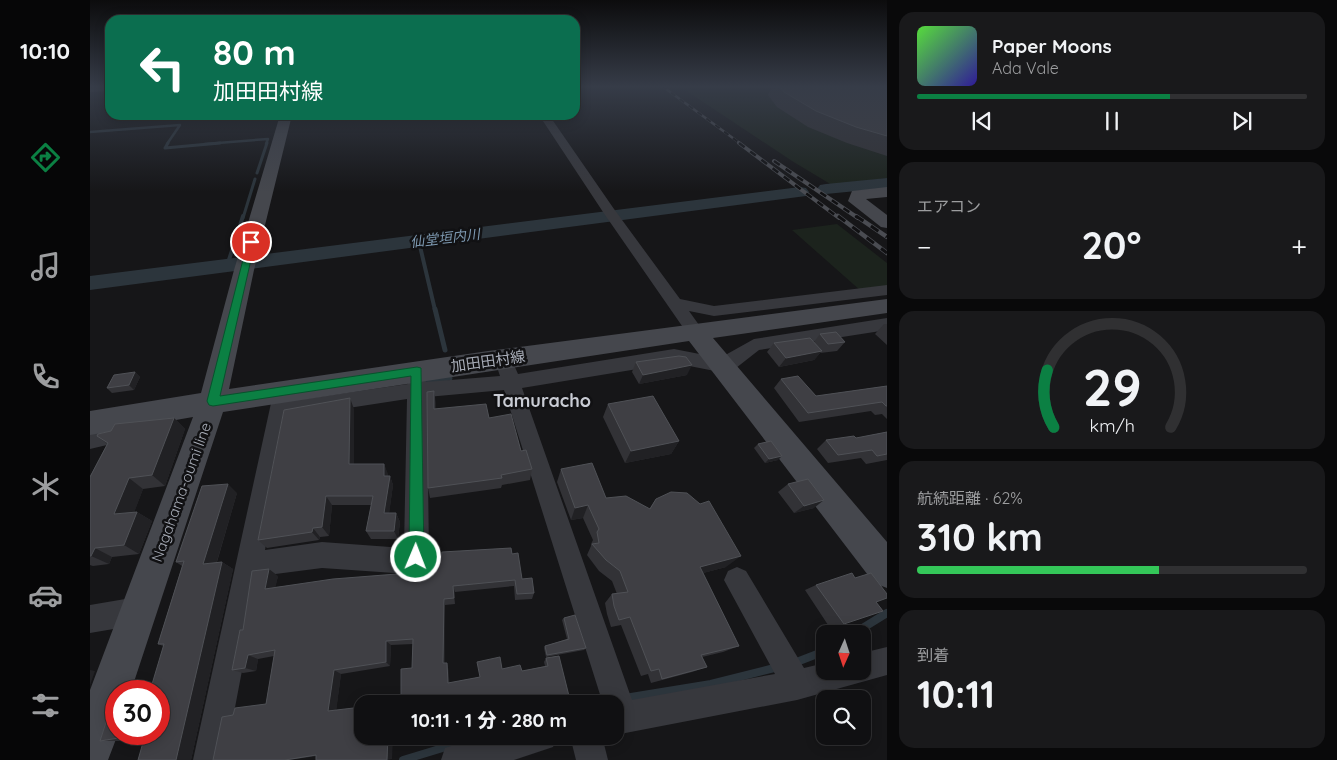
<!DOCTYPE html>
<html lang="ja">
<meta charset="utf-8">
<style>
:root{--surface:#101012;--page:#19191b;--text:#f1f3f6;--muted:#9c9d9f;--line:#303032;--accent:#0b8043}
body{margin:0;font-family:Quicksand,"Noto Sans JP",sans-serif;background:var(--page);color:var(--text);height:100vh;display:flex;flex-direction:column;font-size:19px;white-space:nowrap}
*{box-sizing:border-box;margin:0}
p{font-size:16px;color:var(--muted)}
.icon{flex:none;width:28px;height:28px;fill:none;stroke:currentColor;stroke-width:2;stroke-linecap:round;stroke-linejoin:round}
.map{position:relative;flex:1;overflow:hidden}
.side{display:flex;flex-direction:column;gap:12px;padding:12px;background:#09090a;width:450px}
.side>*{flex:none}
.top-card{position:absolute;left:15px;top:15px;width:475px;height:105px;border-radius:15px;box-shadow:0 2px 12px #0003,0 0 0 1px var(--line);background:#0b6e4f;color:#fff;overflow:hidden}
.needle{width:32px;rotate:183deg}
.fabs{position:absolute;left:726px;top:625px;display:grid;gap:10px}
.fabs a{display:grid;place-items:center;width:55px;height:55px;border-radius:10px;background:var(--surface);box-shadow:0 2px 12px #0003,0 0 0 1px var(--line);font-size:25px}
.speed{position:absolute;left:15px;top:680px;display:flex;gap:10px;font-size:25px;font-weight:700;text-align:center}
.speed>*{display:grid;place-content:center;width:65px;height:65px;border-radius:50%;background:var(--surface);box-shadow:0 2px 12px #0003,0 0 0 1px var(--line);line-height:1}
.speed .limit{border:8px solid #d22;background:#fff;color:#111}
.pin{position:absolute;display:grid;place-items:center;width:42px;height:42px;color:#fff;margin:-21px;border:2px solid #fff;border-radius:50%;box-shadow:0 1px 5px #0007}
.me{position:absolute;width:55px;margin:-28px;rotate:1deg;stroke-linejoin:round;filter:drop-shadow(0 0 4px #0008)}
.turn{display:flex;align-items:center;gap:18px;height:105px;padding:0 25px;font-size:22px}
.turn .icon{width:65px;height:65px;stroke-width:2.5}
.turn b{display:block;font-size:35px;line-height:42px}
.big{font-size:38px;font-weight:800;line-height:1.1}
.side .card{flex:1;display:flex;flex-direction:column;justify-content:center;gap:8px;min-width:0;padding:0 18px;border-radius:15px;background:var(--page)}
.side .dial{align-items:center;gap:0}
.dial svg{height:130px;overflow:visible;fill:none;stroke:var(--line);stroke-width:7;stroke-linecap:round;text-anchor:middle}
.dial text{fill:var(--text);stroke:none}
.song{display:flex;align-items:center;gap:15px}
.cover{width:60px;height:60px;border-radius:8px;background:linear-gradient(135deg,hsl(110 70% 55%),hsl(250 70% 35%))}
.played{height:5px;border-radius:2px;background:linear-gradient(90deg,var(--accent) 65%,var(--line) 65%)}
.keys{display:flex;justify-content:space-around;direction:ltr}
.heat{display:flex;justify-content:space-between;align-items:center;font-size:28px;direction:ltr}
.charge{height:8px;border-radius:4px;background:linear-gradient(90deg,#34c759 62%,var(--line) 0)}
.trip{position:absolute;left:264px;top:695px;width:270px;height:50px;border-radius:15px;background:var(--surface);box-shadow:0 2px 12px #0003,0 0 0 1px var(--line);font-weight:800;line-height:50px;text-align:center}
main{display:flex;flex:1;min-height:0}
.tab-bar{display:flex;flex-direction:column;width:90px;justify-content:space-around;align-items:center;background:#060607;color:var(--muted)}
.tab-bar .icon{width:35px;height:35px}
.tab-bar .selected{color:var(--accent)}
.tab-bar b{font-size:22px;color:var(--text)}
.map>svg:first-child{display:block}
.green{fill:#1c231d}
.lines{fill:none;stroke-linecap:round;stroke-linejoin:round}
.stream-far4{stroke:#2c353c;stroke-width:2.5}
.stream-far3{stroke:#2c353c;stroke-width:3}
.stream-far2{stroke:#2c353c;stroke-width:4}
.stream-far1{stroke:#2c353c;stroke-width:5}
.stream{stroke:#2c353c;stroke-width:8}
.river{fill:#2c353c;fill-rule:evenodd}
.street{fill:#37383d;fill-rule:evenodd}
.secondary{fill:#45474d;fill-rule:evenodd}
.rail-far2-casing{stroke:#4a4c52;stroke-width:2.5}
.rail-far1-casing{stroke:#4a4c52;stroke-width:4}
.rail-casing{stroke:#4a4c52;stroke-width:4.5}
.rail-far2{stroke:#111113;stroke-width:2;stroke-dasharray:5.5;stroke-linecap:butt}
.rail-far1{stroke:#111113;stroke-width:2.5;stroke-dasharray:7;stroke-linecap:butt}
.rail{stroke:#111113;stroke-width:3;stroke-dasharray:9;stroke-linecap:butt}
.wall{fill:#323236}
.shaded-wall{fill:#212124}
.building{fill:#3f3f44;stroke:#4f5156}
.route{fill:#0b8043;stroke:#07532c}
.labels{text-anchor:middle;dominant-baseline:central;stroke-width:5;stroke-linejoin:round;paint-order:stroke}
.far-water-label{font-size:14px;font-style:italic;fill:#7f9bb3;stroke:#111113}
.street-label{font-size:15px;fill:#a8adb8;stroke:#111113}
.quarter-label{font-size:18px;font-weight:bold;fill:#c9ccd4;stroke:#111113}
</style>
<main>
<nav class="tab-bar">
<b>10:10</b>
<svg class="icon selected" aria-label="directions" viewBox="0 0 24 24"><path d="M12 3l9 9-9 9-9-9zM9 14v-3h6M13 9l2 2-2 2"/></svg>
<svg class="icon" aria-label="music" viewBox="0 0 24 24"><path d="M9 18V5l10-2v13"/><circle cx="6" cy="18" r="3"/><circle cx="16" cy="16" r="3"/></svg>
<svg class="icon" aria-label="phone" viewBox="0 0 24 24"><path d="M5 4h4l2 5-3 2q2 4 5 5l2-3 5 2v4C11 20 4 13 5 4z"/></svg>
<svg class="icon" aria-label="climate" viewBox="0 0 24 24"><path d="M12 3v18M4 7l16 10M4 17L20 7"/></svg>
<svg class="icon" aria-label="car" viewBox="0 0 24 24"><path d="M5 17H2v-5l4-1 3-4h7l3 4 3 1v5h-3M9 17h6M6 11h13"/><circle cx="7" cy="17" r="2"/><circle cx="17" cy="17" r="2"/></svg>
<svg class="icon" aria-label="filters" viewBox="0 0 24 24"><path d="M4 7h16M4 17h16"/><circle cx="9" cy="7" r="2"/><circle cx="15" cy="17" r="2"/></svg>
</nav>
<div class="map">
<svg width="797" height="760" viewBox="0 0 797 760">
<rect width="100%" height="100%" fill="#161618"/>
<!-- green -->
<path class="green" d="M589,86H797V178L742,185L702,161Z
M747,224L797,263V287L771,291L702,230Z"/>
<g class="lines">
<!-- stream-far4 -->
<path class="stream-far4" d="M0,132L90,125L77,144
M115,144L178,139L176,144"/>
<!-- stream-far3 -->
<path class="stream-far3" d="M78,143L75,148L130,143
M167,173L177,143
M153,218L165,179"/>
<!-- stream-far2 -->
<path class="stream-far2" d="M329,242L345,310
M137,266L153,216"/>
<!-- stream-far1 -->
<path class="stream-far1" d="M345,309L355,350
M329,382L360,378"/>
<!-- stream -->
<path class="stream" d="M763,634L797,613
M704,663L735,651
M535,698L621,684L688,667
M313,760L392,736"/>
<!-- river -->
<path class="river" d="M797,178V188L736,194L730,193L727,189L730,185L736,184Z
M710,187L716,188L719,192L716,196L0,290V276Z"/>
<!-- street -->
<path class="street" d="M20,87V91L0,92V88Z
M449,115H459L524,209L590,299L624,306L797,285V295L624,316L599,311L614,332L611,336H599L513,212Z
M797,318V330L669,350L646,368L630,372L584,363L432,388L542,700L685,674L634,580L638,571L647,567L656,571L714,668L735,663V671H772V653L797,647V675L707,700L525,735V704H513L414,390L337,397L339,557L335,566L319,574L232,568L170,576L135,760H103L183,394L190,391L197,394L200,401L318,384L320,374L327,372L334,374L336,382L410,376L408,370L410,365L417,363L424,365L428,374L584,349L630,358L664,339ZM317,399L314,548L232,542L175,550L200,417Z
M27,426L34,429L37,435L34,441L0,449V431Z
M47,597L57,601L61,611L57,621L47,625L0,633V605Z
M394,736H468L463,747L424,760H351L355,748Z
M480,736H512L518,760H486Z"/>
<!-- secondary -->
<path class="secondary" d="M190,115H202L164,270L139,389L398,351L797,299V313L623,338L797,542V588L784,583L599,341L133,412L41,691H26L28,734L18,760H0V690L103,417L0,435V411L111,393L144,270Z
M797,187V197L776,199L797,215V228L791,227L758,201L762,191Z"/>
<defs>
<path id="rail-far2" d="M572,86L651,144"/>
<path id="rail-far1" d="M649,143L749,218
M684,161L768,218"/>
<path id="rail" d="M748,216L797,253
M766,216L797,237"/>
</defs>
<!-- rail-far2 casing -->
<use href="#rail-far2" class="rail-far2-casing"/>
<!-- rail-far1 casing -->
<use href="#rail-far1" class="rail-far1-casing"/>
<!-- rail casing -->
<use href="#rail" class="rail-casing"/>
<!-- rail-far2 -->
<use href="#rail-far2" class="rail-far2"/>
<!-- rail-far1 -->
<use href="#rail-far1" class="rail-far1"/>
<!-- rail -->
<use href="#rail" class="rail"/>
</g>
<!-- wall -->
<path class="wall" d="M682,86H797V156L757,143L718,127L687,107L678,95Z
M794,324H797V345L785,334Z
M730,334L755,342L747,351L730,353L724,360L689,367L677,352L684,343L724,342Z
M546,362L597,375L549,384L542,372Z
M45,372L50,377L44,390L22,393L17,388Z
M691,379L726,396L797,386V419L792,414L785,415L781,411L709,422L684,388Z
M344,391L346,409L399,418L431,451L442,469L440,480L412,485L411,488L340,498L338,488Z
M518,404L589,441L581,454L535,463L513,417Z
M264,409V464H294L298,476H300L303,485L299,513H306L310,522L308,539H281L276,531L281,505H242L239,536L230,537L229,540L177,548L168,540Z
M84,418L95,429L75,486L53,489L44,512H47L62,521L49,554L22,557L19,564L3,566L0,565V476L17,444L7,436Z
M797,432V460L776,464L771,458L738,463L727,449L736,440L766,438Z
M668,444L688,460L675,463L664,448Z
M471,469L516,498L559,509L566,499L636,567L613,573L649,646L633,652L612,657L617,667L602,672L561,683L558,674L551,676L531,625L521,627L517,614L515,603L522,594H527L522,581L509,571L497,555L501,546V544L503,540L493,518L481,520L467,482Z
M698,484L724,508L704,513L688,492Z
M147,493L127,562H132L143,569L101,760H48L54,740H45L46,738L29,741H10L19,713L69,734L73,646L68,644L92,566L86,562Z
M422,554L432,579L444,593L442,599L425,600L424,586L365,592V604L355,605V663H357L358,667L359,683L390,677L412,669L432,671L455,666L454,662L456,658L481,704L311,702L322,668L323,644L301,645L300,666L251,674L246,710L302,759L226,756L199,760H123L143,715L176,704L184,656L168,659L166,671L153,673L142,670L153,630L188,576L185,587L307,574L317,569Z
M765,578L793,611L740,628L715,590L726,585Z
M474,618L496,648L494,650L456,657L454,648L455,646L477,639L472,620Z"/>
<!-- shaded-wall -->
<path class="shaded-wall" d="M732,351L724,360L689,367L696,358Z
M602,365L597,375L549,384L553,375Z
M45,372L50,377L44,390L39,385Z
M344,391L346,403V421L344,409Z
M260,398L264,409V474L259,464Z
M84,418L95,429L75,486L62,475Z
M589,441L581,454L535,463L541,451Z
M692,456L688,460L675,463L679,459Z
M294,464L298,474V485L294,476Z
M300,476L303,485L298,522L294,513Z
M39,478L53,489L40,524L24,514Z
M138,484L147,493L124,571L113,564Z
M236,496L242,505L239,536L232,527Z
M734,500L724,508L704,513L714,506Z
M498,505L493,518L481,520L485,508Z
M47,512L62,521L49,554L34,545Z
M306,513L310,522L308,539L304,531Z
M223,528L230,537L229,540L222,532Z
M5,548L22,557L19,564L1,556Z
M651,556L636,567L598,577L610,567Z
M132,562L143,569L101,760H86Z
M179,569L188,576L184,595L175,589Z
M363,586L365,592V604L364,598Z
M354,599L355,605V667L353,663Z
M296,641L301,645L300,666L296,662Z
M158,655L168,659L166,671L155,668Z
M357,663L358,667L360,686L358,683Z
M0,670L5,671L0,685Z
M244,670L251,674L246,713L238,711Z
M298,736H303L302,759L297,760Z"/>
<!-- building -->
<path class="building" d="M689,86H797V136L766,127L726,111L694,92Z
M746,332L755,342L738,344L730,334Z
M720,338L732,351L696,358L684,343Z
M589,356L596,357L602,365L553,375L546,362Z
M45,372L39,385L17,388L24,375Z
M708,376L726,396L797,386V406H796L792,402L718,413L691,379Z
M344,391V409L396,404L399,418L421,414L431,451L436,450L442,469L411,475L412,478L338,488L337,392Z
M563,396L589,441L541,451L518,404Z
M260,398L259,464H294V476H300L294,513H306L304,531H276L283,496H236L232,527L223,528L222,532L168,540L194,410Z
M84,418L62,475L39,478L24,514L47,512L34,545L5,548L1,556H0V477L18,443L7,436L8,434L21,431L25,424Z
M797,432V454L787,456L782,450L748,455L736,440L764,436L766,438Z
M681,441L692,456L679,459L668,444Z
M502,463L516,498L536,496L560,509L566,499L581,492L597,493L610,504L619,501L651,556L610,567L649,646L611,655L617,667L572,679L569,669L561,671L540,617L529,620L524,606L522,594L538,592L530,571L516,560L502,544L509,543L507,532L509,529L498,505L485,508L471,469Z
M718,479L734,500L714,506L698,484Z
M138,484L113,564L132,562L86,760H48L54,739L45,740L47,735L10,741L19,713L26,712V734H69V691H60L74,644H68L94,561L86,562L112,486Z
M421,548L422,554L428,553L432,579L442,578L444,593L427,594L425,580L363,586L364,598L354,599L353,663H357L358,683L390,677L387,662L410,657L412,669L430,665L432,671L458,666L456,658L469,656L481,704H296L311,702V669L322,668L323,639L296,641V662L244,670L238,711L272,707V736H298L297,760H226V755L195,760H123L132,717L143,715L145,708L176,704L185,650L158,655L155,668L142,670L150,630H153L162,571L179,569L175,589L243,579L307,574L308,568L317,569L329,562L351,560L352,552Z
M762,573L765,578L781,573L797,594V598L786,602L793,611L754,624L726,585Z
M485,615L496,648L457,655L455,646L479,639L474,618Z"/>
<!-- sky -->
<linearGradient id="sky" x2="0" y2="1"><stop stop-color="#0c0c0d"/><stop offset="0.45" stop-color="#363c48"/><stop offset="1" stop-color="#363c48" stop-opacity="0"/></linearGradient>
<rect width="797" height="192" fill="url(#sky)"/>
<!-- route -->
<path class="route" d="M158,240L165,242L130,396L327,367L331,368L334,557L332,562L326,564L321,562L319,557L321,376L123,406L119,405L117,401Z"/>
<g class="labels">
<!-- far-water labels -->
<g class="far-water-label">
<text transform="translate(355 238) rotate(-7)">仙堂垣内川</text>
</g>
<!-- street labels -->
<g class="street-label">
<text transform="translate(398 361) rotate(-8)">加田田村線</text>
<text transform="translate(91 492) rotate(-70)">Nagahama-oumi line</text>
</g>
<!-- quarter labels -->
<g class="quarter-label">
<text x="452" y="400">Tamuracho</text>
</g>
</g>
</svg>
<div class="fabs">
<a><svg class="needle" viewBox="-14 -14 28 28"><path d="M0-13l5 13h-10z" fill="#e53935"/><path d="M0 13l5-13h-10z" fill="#9c9d9f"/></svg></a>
<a><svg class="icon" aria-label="search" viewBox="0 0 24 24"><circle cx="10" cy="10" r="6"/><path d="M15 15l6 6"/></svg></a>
</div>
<div class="speed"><div class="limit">30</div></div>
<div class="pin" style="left:161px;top:242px;background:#d93025"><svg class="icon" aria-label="arrive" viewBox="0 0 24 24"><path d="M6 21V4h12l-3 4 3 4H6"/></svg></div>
<svg class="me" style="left:326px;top:557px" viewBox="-20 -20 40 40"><circle r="17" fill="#0b8043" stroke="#fff" stroke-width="3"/><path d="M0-11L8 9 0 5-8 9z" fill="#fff"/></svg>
<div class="trip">10:11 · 1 分 · 280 m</div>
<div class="top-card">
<div class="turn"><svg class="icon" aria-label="left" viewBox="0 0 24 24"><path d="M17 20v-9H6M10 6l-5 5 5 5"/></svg><div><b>80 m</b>加田田村線</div></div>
</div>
</div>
<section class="side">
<div class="card">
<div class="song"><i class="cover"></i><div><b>Paper Moons</b><p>Ada Vale</p></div></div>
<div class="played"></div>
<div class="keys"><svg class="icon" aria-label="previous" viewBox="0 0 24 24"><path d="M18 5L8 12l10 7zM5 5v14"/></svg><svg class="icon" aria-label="pause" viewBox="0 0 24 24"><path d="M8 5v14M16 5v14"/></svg><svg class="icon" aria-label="next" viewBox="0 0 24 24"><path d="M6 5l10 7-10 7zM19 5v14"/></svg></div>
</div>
<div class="card"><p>エアコン</p>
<div class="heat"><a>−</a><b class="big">20°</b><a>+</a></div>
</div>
<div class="card dial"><svg viewBox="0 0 100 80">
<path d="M14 69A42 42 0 1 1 86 69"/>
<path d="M14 69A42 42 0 0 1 10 34" stroke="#0b8043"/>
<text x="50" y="56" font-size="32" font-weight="700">29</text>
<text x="50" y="72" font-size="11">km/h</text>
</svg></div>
<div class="card"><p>航続距離 · 62%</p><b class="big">310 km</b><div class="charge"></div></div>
<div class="card"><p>到着</p><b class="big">10:11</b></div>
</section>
</main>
